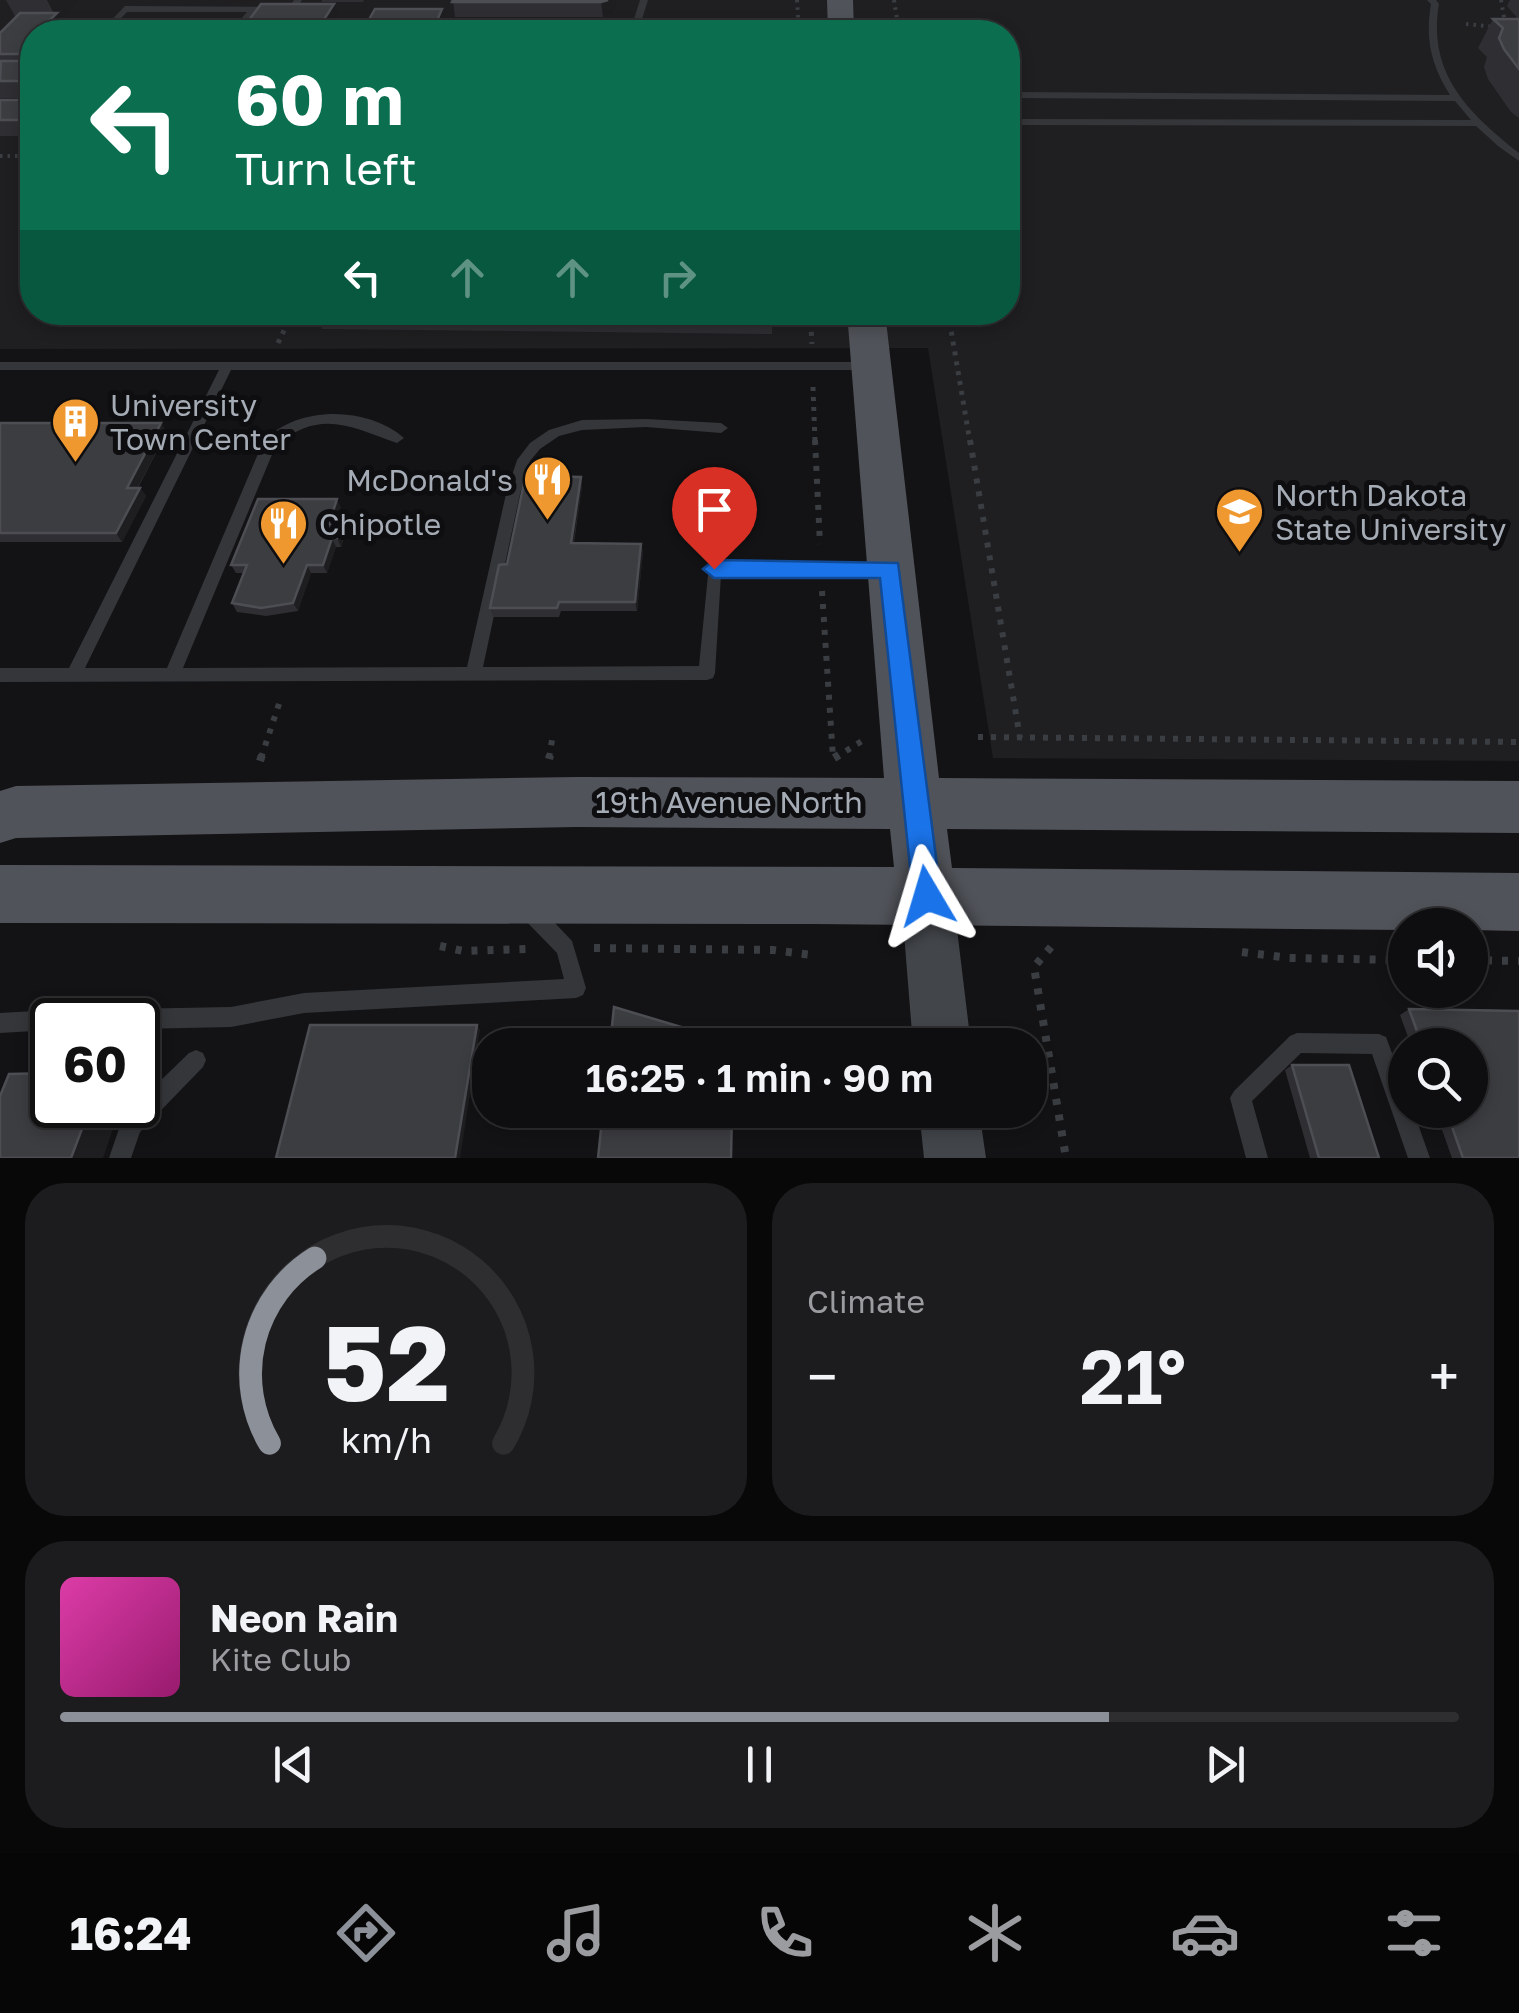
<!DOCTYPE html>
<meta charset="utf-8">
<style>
:root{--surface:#0e0e10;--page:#1c1c1e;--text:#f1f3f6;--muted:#9b9c9f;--line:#2e2e30;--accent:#8c9099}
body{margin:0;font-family:"Golos Text",sans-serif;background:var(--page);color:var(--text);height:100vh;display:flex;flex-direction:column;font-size:38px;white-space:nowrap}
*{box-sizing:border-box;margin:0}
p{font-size:32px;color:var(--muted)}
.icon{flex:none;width:55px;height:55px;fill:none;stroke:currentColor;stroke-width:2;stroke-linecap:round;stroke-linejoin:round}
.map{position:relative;height:1158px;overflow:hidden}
.sheet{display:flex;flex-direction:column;gap:25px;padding:25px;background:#080809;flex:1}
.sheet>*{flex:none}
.top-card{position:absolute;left:20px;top:20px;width:1000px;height:305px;border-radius:40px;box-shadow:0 5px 15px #0003,0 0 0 2px var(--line);background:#0b6e4f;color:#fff;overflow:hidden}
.fabs{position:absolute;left:1388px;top:908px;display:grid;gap:20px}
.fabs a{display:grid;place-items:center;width:100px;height:100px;border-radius:50%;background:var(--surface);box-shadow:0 5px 15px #0003,0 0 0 2px var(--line);font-size:50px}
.speed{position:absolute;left:30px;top:998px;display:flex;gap:20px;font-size:50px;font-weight:700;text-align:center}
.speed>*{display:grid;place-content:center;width:130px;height:130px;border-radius:50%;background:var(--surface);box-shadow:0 5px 15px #0003,0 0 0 2px var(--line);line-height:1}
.speed .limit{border:5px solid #111;border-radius:15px;background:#fff;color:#111}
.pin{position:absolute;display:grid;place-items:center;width:85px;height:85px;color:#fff;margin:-102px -42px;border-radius:50% 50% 50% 0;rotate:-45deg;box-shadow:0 0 10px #0007}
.pin .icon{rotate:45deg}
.me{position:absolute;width:110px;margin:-55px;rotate:353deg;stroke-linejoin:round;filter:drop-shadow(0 0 8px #0008)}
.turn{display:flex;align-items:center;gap:35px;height:210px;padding:0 50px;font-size:45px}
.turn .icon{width:130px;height:130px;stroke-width:2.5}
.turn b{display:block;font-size:70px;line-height:85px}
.lanes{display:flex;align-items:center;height:95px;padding:0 50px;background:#0003;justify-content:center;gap:50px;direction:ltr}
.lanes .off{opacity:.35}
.big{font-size:75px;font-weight:600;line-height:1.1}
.sheet .tile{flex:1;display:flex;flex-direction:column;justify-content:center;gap:15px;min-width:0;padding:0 35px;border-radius:40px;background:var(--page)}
.sheet .dial{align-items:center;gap:0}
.dial svg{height:260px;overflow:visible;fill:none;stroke:var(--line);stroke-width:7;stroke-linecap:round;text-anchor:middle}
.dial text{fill:var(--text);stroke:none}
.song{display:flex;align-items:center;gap:30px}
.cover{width:120px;height:120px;border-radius:15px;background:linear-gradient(135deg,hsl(320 70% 55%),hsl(320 70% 35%))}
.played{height:10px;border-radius:5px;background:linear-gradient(90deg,var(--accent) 75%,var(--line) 75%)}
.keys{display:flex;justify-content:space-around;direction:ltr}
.heat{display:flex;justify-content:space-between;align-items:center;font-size:55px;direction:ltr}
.sheet .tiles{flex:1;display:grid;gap:25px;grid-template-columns:1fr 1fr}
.tile:last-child{grid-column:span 2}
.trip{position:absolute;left:472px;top:1028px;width:575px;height:100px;border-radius:40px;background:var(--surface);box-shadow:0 5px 15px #0003,0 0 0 2px var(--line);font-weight:600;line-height:100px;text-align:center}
.menu{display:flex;height:160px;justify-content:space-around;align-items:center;background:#060606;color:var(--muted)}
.menu .icon{width:70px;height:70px}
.menu .on{color:var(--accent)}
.menu b{font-size:45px;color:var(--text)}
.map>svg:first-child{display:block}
.built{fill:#1f1f22;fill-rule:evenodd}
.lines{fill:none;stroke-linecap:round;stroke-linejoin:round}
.path-far3{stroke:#3a3d41;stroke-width:4;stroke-dasharray:2.5 5;stroke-linecap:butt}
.path-far2{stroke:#3a3d41;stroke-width:5;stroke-dasharray:4 6;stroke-linecap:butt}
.path-far1{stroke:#3a3d41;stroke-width:6;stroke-dasharray:5 8;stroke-linecap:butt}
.path{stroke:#3a3d41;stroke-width:8;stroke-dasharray:6 10;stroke-linecap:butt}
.lane{fill:#34363a;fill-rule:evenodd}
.secondary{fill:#42454a;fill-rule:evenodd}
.primary{fill:#505359;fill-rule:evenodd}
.wall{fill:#2f2f33}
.shaded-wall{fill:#1e1e21}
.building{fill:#3c3d41;stroke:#4c4e53;stroke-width:2.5}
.route{fill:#1a73e8;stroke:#114b97;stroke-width:2.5}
.labels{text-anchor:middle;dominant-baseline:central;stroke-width:10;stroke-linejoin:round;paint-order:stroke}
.poi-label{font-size:30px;fill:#a5acb5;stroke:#0e0e10;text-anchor:start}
.street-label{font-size:30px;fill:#a5acb5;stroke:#0e0e10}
</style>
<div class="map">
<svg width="1519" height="1158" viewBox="0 0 1519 1158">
<rect width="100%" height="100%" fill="#131315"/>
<!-- built -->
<path class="built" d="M0,0H1519V761L993,758L928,348L0,349ZM32,32H1008V312H32Z"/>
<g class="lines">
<!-- path-far3 -->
<path class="path-far3" d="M797,0L799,32
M894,0L899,32
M1501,0L1505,23
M1466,24L1495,27
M516,32L614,29
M0,156H32"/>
<!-- path-far2 -->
<path class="path-far2" d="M810,312L812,344
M948,312L970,442
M278,343L293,312
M813,387L815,442"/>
<!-- path-far1 -->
<path class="path-far1" d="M815,440L820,544
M970,440L1020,738
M822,591L833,758
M978,737L1519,742
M261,758L280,701
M549,758L553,734
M835,758L862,741"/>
<!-- path -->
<path class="path" d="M834,758L839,755
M549,759L550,755
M260,761L262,755
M440,946L463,951L527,949
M1051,947L1034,967L1066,1158
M594,948L773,950L812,955
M1242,952L1289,958L1405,960
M1470,960L1519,961"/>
<!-- lane -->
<path class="lane" d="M294,0H302L294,12H256L238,32H230L247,12H127L108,32H100L125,6L289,7Z
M640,0H648L638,32H630Z
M1427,0H1436L1439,4C1427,73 1468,113 1519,153V161L1498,146L1476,126L1008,125V119L1471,120L1455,101L1008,98V92L1450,95C1431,65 1425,39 1431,4Z
M0,362H871L877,366L871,370H231L85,668H167L263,442C297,405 367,406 404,438L397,443C349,426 321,409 276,445L183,668L467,667L506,494L517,460L530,443L549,430L582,420L646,419L721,423L728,428L721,433L646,427L582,430L559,436L540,449L530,461L520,494L483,667L699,666L709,565L885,563L890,565L892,569L890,573L885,575H721L715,673L713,678L707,680L0,682V668H69L219,370H0Z
M528,900L535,902L572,941L586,988L583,995L576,998L304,1013L231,1027L138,1029V1020H63L66,1013L73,1010L231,1007L304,993L564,979L557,953L521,916L519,909L521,902Z
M52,1010L59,1013L62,1020H52V1030L0,1033V1013Z
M1297,1033L1379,1034L1386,1037L1405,1088V1110H1413L1430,1158H1408L1372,1054L1301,1053L1252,1101L1268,1158H1246L1230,1098L1234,1091L1290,1036Z
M196,1050L203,1053L206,1060L203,1067L140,1132L131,1158H109L123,1117L189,1053Z"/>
<!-- secondary -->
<path class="secondary" d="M927,870L946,878L953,896L971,1045H913L901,896L908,878Z
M919,1110H979L986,1158H924Z"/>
<!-- primary -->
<path class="primary" d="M827,0H853L854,32H828Z
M847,312H885L939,778L1519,781V833L947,829L952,868L1519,873V931L1470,930V925H1405V930L814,924L0,923V865L894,867L890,829L577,827L16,838L0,843V791L16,786L577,777L884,778Z"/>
</g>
<!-- wall -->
<path class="wall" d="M6,0H80L61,20L65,29L32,32V98H0V33L16,18Z
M322,0H364L363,2H322Z
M453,0H618L615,14L603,17H455Z
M1510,0H1519V118L1511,112L1488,79L1484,67L1487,57L1478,48L1493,19H1518L1507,6Z
M0,100H32V136H0Z
M316,312H772V334L322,329Z
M0,423L167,432L138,488H140L146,496L122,542H0Z
M582,486L574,543L641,544L643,552L637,611H561L559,617H493L490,608Z
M341,508L336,524L346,532L341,547H336L327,573H311L298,611L266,616L237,612L232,603L244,573H236L231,565Z
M1409,1009L1519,1011V1158H1452L1435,1110H1470V1045H1411L1400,1015Z
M1292,1065L1379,1158H1310L1285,1070Z"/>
<!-- shaded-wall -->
<path class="shaded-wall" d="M47,0H80L61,20L65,29L61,32H38L55,16Z
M608,0H618L615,14L603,17L601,2Z
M334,4L341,26L337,32H316Z
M442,9L447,32H432Z
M32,38V63L26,70L18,54Z
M161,423L167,432L133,496L127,488Z
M581,477L582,486L572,552L571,543Z
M140,488L146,496L122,542L116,533Z
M337,499L341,508L333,532L329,524Z
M342,524L346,532L341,547L337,538Z
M332,538L336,547L327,573L323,565Z
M641,544L643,552L637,611L635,602Z
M307,565L311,573L298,611L293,603Z
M477,1025L480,1030L460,1158H455Z
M91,1105H121L103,1158H71Z"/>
<!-- building -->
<path class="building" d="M453,0H608L601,2H452Z
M261,4H334L316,32H240Z
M375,9H442L432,32H362Z
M20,13H57L38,32H32V38L18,54H0V33Z
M1493,19H1519V69L1504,49L1499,38L1503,28Z
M1,61H32V81H0Z
M0,100H32V120H0Z
M0,423H161L127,488H140L116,533H0Z
M535,476L581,477L571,543L641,544L635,602H559L557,608H490L499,565L507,564L524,483H533Z
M258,499H337L329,524H342L337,538H332L323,565H307L293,603L261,608L232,603L247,565H231Z
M614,1007L735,1043L734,1045H610Z
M1409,1009L1519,1011V1158H1463L1446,1110H1470V1045H1422Z
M310,1025H477L455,1158H276Z
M1292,1065H1349L1379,1158H1319Z
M52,1073V1105H91L71,1158H0V1096L9,1074Z
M603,1110H732L731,1158H598Z"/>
<!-- route -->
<path class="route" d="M714,560L898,563L941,896L937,906L927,910L917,906L913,896L880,578H714L703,569Z"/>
<!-- icons -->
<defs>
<symbol id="building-pin" viewBox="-11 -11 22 30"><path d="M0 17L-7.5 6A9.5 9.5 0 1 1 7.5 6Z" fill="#f09830" stroke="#0e0e10"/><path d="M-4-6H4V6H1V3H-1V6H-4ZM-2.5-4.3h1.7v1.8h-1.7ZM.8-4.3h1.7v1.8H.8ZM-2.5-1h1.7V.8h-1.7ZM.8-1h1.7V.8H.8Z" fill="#fff"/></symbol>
<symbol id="restaurant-pin" viewBox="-11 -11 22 30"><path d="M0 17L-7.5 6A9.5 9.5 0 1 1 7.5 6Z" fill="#f09830" stroke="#0e0e10"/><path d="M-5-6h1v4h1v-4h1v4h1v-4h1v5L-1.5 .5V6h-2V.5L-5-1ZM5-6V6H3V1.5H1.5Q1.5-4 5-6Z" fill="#fff"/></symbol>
<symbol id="university-pin" viewBox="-11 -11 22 30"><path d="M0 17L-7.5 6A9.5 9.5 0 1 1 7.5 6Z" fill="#f09830" stroke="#0e0e10"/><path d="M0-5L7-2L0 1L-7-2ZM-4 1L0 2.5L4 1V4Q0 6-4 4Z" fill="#fff"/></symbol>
</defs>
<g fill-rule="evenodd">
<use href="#building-pin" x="48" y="394" width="55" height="75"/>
<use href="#restaurant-pin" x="520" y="452" width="55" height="75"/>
<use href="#university-pin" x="1212" y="484" width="55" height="75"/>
<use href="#restaurant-pin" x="256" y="496" width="55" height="75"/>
</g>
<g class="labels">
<!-- poi labels -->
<g class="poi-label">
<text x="110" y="405">University<tspan x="110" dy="34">Town Center</tspan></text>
<text x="513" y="480" text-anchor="end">McDonald's</text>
<text x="1275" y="495">North Dakota<tspan x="1275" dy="34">State University</tspan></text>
<text x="319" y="524">Chipotle</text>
</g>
<!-- street labels -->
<g class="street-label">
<text x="729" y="802">19th Avenue North</text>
</g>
</g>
</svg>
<div class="fabs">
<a><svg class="icon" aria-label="sound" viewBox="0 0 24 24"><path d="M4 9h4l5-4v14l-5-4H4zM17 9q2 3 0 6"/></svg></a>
<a><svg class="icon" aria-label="search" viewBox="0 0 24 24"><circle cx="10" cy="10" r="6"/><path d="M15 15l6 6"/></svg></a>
</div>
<div class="speed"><div class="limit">60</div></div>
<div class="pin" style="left:714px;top:569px;background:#d93025"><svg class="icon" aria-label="arrive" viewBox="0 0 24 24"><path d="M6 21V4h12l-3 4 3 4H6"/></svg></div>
<svg class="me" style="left:927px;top:896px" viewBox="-20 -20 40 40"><path d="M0-17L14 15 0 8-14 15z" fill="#1a73e8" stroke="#fff" stroke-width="4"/></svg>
<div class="trip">16:25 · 1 min · 90 m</div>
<div class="top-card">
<div class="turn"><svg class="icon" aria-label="left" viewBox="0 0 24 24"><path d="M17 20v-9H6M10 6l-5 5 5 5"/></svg><div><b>60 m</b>Turn left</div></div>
<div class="lanes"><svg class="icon" aria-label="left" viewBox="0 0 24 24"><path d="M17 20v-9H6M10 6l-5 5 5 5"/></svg><svg class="icon off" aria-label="ahead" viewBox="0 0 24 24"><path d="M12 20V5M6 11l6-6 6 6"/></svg><svg class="icon off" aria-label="ahead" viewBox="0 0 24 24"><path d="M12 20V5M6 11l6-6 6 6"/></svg><svg class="icon off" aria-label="right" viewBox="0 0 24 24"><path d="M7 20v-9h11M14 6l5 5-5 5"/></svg></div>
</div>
</div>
<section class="sheet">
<div class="tiles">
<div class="tile dial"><svg viewBox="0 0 100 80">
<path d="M14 69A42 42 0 1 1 86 69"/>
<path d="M14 69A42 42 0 0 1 28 12" stroke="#8c9099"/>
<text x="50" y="56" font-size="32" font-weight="700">52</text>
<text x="50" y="72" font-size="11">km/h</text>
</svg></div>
<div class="tile"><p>Climate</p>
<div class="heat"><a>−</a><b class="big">21°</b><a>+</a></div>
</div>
<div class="tile">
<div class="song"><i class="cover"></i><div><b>Neon Rain</b><p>Kite Club</p></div></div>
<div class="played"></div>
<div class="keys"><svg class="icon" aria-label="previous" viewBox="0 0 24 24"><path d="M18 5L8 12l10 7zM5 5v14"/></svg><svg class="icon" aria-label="pause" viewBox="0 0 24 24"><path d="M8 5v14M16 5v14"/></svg><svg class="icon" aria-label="next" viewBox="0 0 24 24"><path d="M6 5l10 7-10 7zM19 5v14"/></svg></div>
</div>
</div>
</section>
<nav class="menu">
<b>16:24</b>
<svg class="icon on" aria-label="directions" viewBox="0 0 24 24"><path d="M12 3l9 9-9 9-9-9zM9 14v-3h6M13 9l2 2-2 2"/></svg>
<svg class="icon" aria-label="music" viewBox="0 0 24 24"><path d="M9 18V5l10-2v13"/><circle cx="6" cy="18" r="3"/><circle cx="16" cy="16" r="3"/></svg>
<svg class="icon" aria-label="phone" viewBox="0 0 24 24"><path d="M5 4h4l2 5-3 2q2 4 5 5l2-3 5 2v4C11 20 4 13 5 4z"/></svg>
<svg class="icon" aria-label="climate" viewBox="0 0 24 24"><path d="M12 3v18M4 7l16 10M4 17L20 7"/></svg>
<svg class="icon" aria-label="car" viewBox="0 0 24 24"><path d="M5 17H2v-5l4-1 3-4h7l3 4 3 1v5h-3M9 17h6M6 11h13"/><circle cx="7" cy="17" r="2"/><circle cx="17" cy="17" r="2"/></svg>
<svg class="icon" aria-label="filters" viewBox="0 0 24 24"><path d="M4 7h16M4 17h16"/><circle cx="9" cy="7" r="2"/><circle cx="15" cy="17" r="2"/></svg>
</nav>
